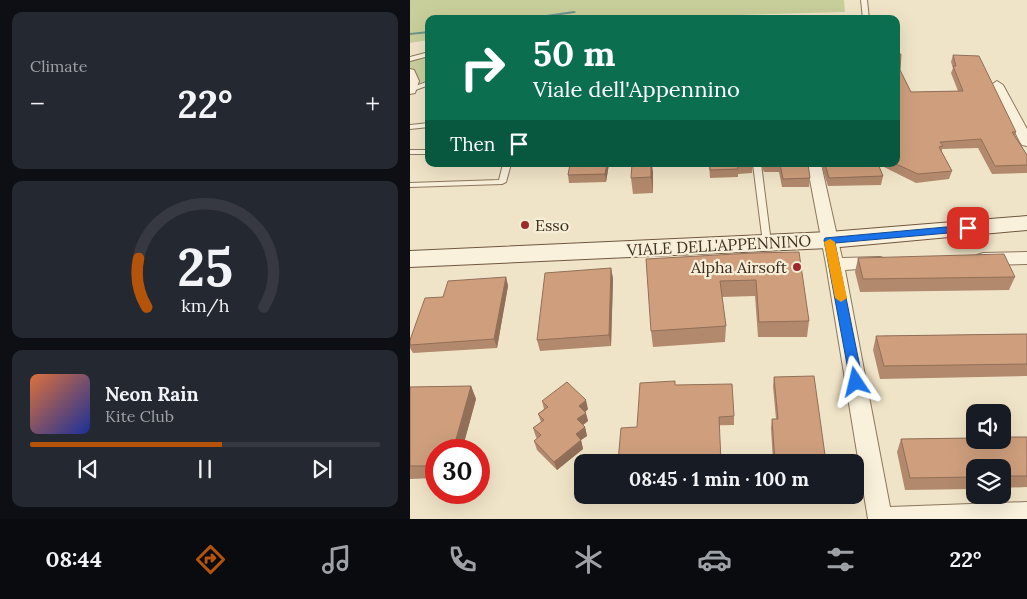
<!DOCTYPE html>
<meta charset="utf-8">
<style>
:root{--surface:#171b24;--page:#242831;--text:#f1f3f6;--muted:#9ea1a6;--line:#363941;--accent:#b45309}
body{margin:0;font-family:Lora,serif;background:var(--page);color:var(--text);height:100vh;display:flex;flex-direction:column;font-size:19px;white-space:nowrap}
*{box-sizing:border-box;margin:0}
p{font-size:16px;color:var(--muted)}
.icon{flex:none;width:28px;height:28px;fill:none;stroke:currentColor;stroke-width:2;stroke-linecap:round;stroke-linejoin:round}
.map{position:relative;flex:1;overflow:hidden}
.drawer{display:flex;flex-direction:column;gap:12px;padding:12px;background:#0d0f14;width:410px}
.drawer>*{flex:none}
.top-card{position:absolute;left:15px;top:15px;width:475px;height:152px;border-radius:10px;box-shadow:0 5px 20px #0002;background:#0b6e4f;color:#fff;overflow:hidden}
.controls{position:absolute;left:556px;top:404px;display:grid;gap:10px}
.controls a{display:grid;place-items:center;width:45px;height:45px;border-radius:10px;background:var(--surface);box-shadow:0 5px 20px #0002;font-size:25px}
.speed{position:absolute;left:15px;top:439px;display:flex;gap:10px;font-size:25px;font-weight:700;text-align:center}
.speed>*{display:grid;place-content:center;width:65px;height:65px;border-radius:50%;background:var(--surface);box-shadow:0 5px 20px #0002;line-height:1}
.speed .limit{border:8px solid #d22;background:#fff;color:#111}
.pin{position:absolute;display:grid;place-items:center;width:42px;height:42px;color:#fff;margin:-21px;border-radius:10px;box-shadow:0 2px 8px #0006}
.me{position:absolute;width:55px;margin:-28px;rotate:350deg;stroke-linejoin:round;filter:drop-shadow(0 0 4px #0008)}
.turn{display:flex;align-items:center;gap:18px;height:105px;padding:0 25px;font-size:22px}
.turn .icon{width:65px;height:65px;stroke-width:2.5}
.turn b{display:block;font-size:35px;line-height:42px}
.then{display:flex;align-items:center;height:48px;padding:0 25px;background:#0003;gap:10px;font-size:19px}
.big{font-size:38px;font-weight:700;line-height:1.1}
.drawer .tile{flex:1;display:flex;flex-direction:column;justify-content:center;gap:8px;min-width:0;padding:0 18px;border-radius:10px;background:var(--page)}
.drawer .dial{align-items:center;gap:0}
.dial svg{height:130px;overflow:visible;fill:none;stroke:var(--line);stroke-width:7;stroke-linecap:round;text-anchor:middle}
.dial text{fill:var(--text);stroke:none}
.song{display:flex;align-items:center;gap:15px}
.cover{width:60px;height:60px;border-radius:8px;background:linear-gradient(135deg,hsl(20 70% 55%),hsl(230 70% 35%))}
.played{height:5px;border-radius:2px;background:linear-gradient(90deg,var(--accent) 55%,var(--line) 55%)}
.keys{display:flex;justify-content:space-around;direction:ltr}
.heat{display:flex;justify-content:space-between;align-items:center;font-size:28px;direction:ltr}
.trip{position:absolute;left:164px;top:454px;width:290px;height:50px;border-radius:10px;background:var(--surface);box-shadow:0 5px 20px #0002;font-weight:700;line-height:50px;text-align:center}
.menu{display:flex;height:80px;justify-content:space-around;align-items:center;background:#090b0e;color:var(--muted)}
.menu .icon{width:35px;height:35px}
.menu .active{color:var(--accent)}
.menu b{font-size:22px;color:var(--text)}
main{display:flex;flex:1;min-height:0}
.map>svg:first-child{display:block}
.green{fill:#c9cf9b}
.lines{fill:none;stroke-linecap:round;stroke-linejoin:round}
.stream{fill:#6f938a;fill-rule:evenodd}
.service-casing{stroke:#8d765c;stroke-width:2}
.minor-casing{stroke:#8d765c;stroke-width:2}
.secondary-casing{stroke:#6f573f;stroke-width:2}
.service{fill:#faf1dc;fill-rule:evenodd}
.minor{fill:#faf1dc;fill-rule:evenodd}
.secondary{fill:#faf1dc;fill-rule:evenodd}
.wall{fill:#b2896c}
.shaded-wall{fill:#916f58}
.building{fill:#cf9f7d;stroke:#916f58}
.route{fill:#1a73e8;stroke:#114b97}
.slow{fill:#f59e0b}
.poi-dot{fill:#9e2a2b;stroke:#f7eed8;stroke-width:2}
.labels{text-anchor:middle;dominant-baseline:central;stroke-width:4.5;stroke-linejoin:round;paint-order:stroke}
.poi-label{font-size:16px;fill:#3d2e20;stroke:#f7eed8;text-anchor:start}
.street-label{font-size:16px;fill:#3d2e20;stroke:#f7eed8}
</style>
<main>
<section class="drawer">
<div class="tile"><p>Climate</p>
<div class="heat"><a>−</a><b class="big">22°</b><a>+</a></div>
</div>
<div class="tile dial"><svg viewBox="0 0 100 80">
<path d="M14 69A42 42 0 1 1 86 69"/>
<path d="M14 69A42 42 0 0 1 9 39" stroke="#b45309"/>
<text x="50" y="56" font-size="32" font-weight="700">25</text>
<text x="50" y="72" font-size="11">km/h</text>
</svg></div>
<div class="tile">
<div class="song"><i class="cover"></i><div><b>Neon Rain</b><p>Kite Club</p></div></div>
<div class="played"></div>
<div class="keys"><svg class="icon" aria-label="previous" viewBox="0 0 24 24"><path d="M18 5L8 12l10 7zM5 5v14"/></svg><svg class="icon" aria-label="pause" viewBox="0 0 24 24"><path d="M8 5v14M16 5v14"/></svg><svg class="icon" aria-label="next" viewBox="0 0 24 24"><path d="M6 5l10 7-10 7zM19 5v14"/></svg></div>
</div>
</section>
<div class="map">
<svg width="617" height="519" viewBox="0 0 617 519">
<rect width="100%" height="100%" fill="#f0e4c8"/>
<!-- green -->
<path class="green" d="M0,0H434L435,12L190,19H19V40L0,43Z
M19,57V80L9,83L7,76L0,67V61Z"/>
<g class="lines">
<!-- stream -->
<path class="stream" d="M164,11L166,12L165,13L122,19H109Z
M19,31V33L0,35V33Z"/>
<defs>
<path id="service" d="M451,0H457L459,19H453Z
M19,52V56L0,61V57Z
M19,81V85L0,92V88Z
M19,123V127L0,129V125Z
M0,150H19V154H0Z
M93,164H101L96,182L92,184L0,187V183L89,180Z
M343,164H351L361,243L357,246L353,243Z"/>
<path id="minor" d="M0,69L4,70L9,81L5,93L0,94Z
M587,81L593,85L617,129V146L612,145L610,142L581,85Z
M397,164H411L432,258L470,257L476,259L479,263L476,267L435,270L480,507L617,502V519H458L416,264Z
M617,252V264L573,265L567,263L564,259L567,255L573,253Z"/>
<path id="secondary" d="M617,216V230L419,248L0,267V251L419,232Z"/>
</defs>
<!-- service casing -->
<use href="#service" class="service-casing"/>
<!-- minor casing -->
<use href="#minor" class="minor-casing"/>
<!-- secondary casing -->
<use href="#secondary" class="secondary-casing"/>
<!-- service -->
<use href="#service" class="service"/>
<!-- minor -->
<use href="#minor" class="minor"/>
<!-- secondary -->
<use href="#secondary" class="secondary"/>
</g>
<!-- wall -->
<path class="wall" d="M543,55L606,132L605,135L617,155V173L582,174L568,148L532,149V152L542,171L539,179L506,183L468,164H486L490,70L501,92L548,91L541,73L543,68L541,62Z
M199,164L196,182L159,183L158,175Z
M299,164H343L342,173L328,174V177L300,178Z
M351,164H398L400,178L399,187H372L369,172H354Z
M411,164H468L473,176L471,185L418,186Z
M243,172V193L223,194L221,178Z
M343,253L399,321L397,337H348L345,296L312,297L316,326L315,342L243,347L241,331Z
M448,258L605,277L599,290L450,292L445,272Z
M201,268L203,279L201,346L130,351L127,340Z
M96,277L98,286L87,348L3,353L0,348V340L33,297Z
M617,334V376L470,379L463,350L466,336Z
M364,377L416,462H363L361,428L362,419H366L363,386Z
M266,385L324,416V425L227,427Z
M61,386L66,399L52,450H26V478L0,479V387Z
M132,401L178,409L175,412L178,421L173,425L175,427L177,436L171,440L173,449L147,470L127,450L124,441L127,438L126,437L123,428L131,422L128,414L134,409Z
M617,437V487L592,488V468H565V489L495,490L487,452L491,439Z"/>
<!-- shaded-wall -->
<path class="shaded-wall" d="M197,164H199L196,182L195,174Z
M241,164H242L243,172V193L241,177Z
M201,268L203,279L201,346L199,335Z
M96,277L98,286L87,348L84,339Z
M61,386L66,399L52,450H43Z
M176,400L178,409L172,415L169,406Z
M176,413L178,421L169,428L167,419Z
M175,427L177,436L171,440L173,449L147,470L144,462L166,434Z"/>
<!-- building -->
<path class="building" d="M486,54H491L490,70L501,92L553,91L543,66H546L543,55L569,56L606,132H602L617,155V165L585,166L571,139L530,142L533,146L529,147L542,171L508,174L486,164Z
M160,164H197L195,174L158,175Z
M222,164H241V177L221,178Z
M300,164H343V165H327L328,169L300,170Z
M370,164H398L400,178L373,179Z
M415,164H468L473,176L419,178Z
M389,252L399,321L349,322L346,280L310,281L316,326L241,331L236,259L343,253Z
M594,254L605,277L453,279L448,258Z
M201,268L199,335L127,340L135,273Z
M96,277L84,339L0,345V340L15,298L33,297L38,281Z
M617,334V364L474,366L466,336Z
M404,376L416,462H365L362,419H368L364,377Z
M265,381V385L322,384L324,416L309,417L311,462H208L211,428L227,427L230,383Z
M157,382L176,400L169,406L176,413L167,419L175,427L166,434L171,440L144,462L124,441L131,435L123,428L134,420L128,414L138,407L132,401Z
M61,386L43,450H26V466H0V387Z
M592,437H617V476H592V468H565V477L500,478L491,439L565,438V440H592Z"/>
<!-- route -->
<path class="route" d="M558,225L563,228L561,231L425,243L453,382L451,386L446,387L441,386L414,240L415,238Z"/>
<!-- slow -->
<path class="slow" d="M420,239L425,242L437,298L431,302L425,298L414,242Z"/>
<!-- markers -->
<g class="poi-dot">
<circle cx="115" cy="225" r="5"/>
<circle cx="387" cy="267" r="5"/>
</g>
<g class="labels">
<!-- poi labels -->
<g class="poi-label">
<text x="125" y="225">Esso</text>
<text x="377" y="267" text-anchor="end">Alpha Airsoft</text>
</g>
<!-- street labels -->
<g class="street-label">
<text transform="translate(309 245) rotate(-3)">VIALE DELL'APPENNINO</text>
</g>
</g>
</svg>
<div class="controls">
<a><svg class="icon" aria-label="sound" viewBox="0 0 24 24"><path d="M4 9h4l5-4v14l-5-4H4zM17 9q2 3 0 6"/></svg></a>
<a><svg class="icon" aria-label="layers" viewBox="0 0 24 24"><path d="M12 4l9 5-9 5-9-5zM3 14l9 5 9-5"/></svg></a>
</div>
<div class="speed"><div class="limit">30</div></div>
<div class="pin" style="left:558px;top:228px;background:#d93025"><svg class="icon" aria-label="arrive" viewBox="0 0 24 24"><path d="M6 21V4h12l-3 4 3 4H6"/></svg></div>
<svg class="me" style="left:446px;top:382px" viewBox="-20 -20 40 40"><path d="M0-17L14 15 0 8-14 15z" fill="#1a73e8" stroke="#fff" stroke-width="4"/></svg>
<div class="trip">08:45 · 1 min · 100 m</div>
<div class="top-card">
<div class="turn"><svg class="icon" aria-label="right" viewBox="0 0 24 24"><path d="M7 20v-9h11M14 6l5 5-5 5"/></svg><div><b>50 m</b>Viale dell'Appennino</div></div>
<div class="then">Then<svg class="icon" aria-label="arrive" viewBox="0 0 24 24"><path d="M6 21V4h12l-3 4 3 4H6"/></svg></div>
</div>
</div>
</main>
<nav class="menu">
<b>08:44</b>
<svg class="icon active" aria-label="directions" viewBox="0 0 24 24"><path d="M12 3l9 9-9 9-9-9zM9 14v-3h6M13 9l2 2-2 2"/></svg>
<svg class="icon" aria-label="music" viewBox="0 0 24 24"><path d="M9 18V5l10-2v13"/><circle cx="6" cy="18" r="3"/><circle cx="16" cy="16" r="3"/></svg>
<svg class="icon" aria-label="phone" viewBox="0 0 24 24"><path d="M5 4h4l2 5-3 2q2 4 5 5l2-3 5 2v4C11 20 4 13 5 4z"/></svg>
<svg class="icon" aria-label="climate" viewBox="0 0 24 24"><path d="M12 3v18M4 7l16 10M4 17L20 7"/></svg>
<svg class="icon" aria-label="car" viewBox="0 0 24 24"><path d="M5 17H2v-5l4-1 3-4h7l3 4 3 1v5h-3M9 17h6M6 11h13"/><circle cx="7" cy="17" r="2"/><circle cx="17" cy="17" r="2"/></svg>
<svg class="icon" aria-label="filters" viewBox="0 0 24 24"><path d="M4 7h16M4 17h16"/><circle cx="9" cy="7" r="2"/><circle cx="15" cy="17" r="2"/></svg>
<b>22°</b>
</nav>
